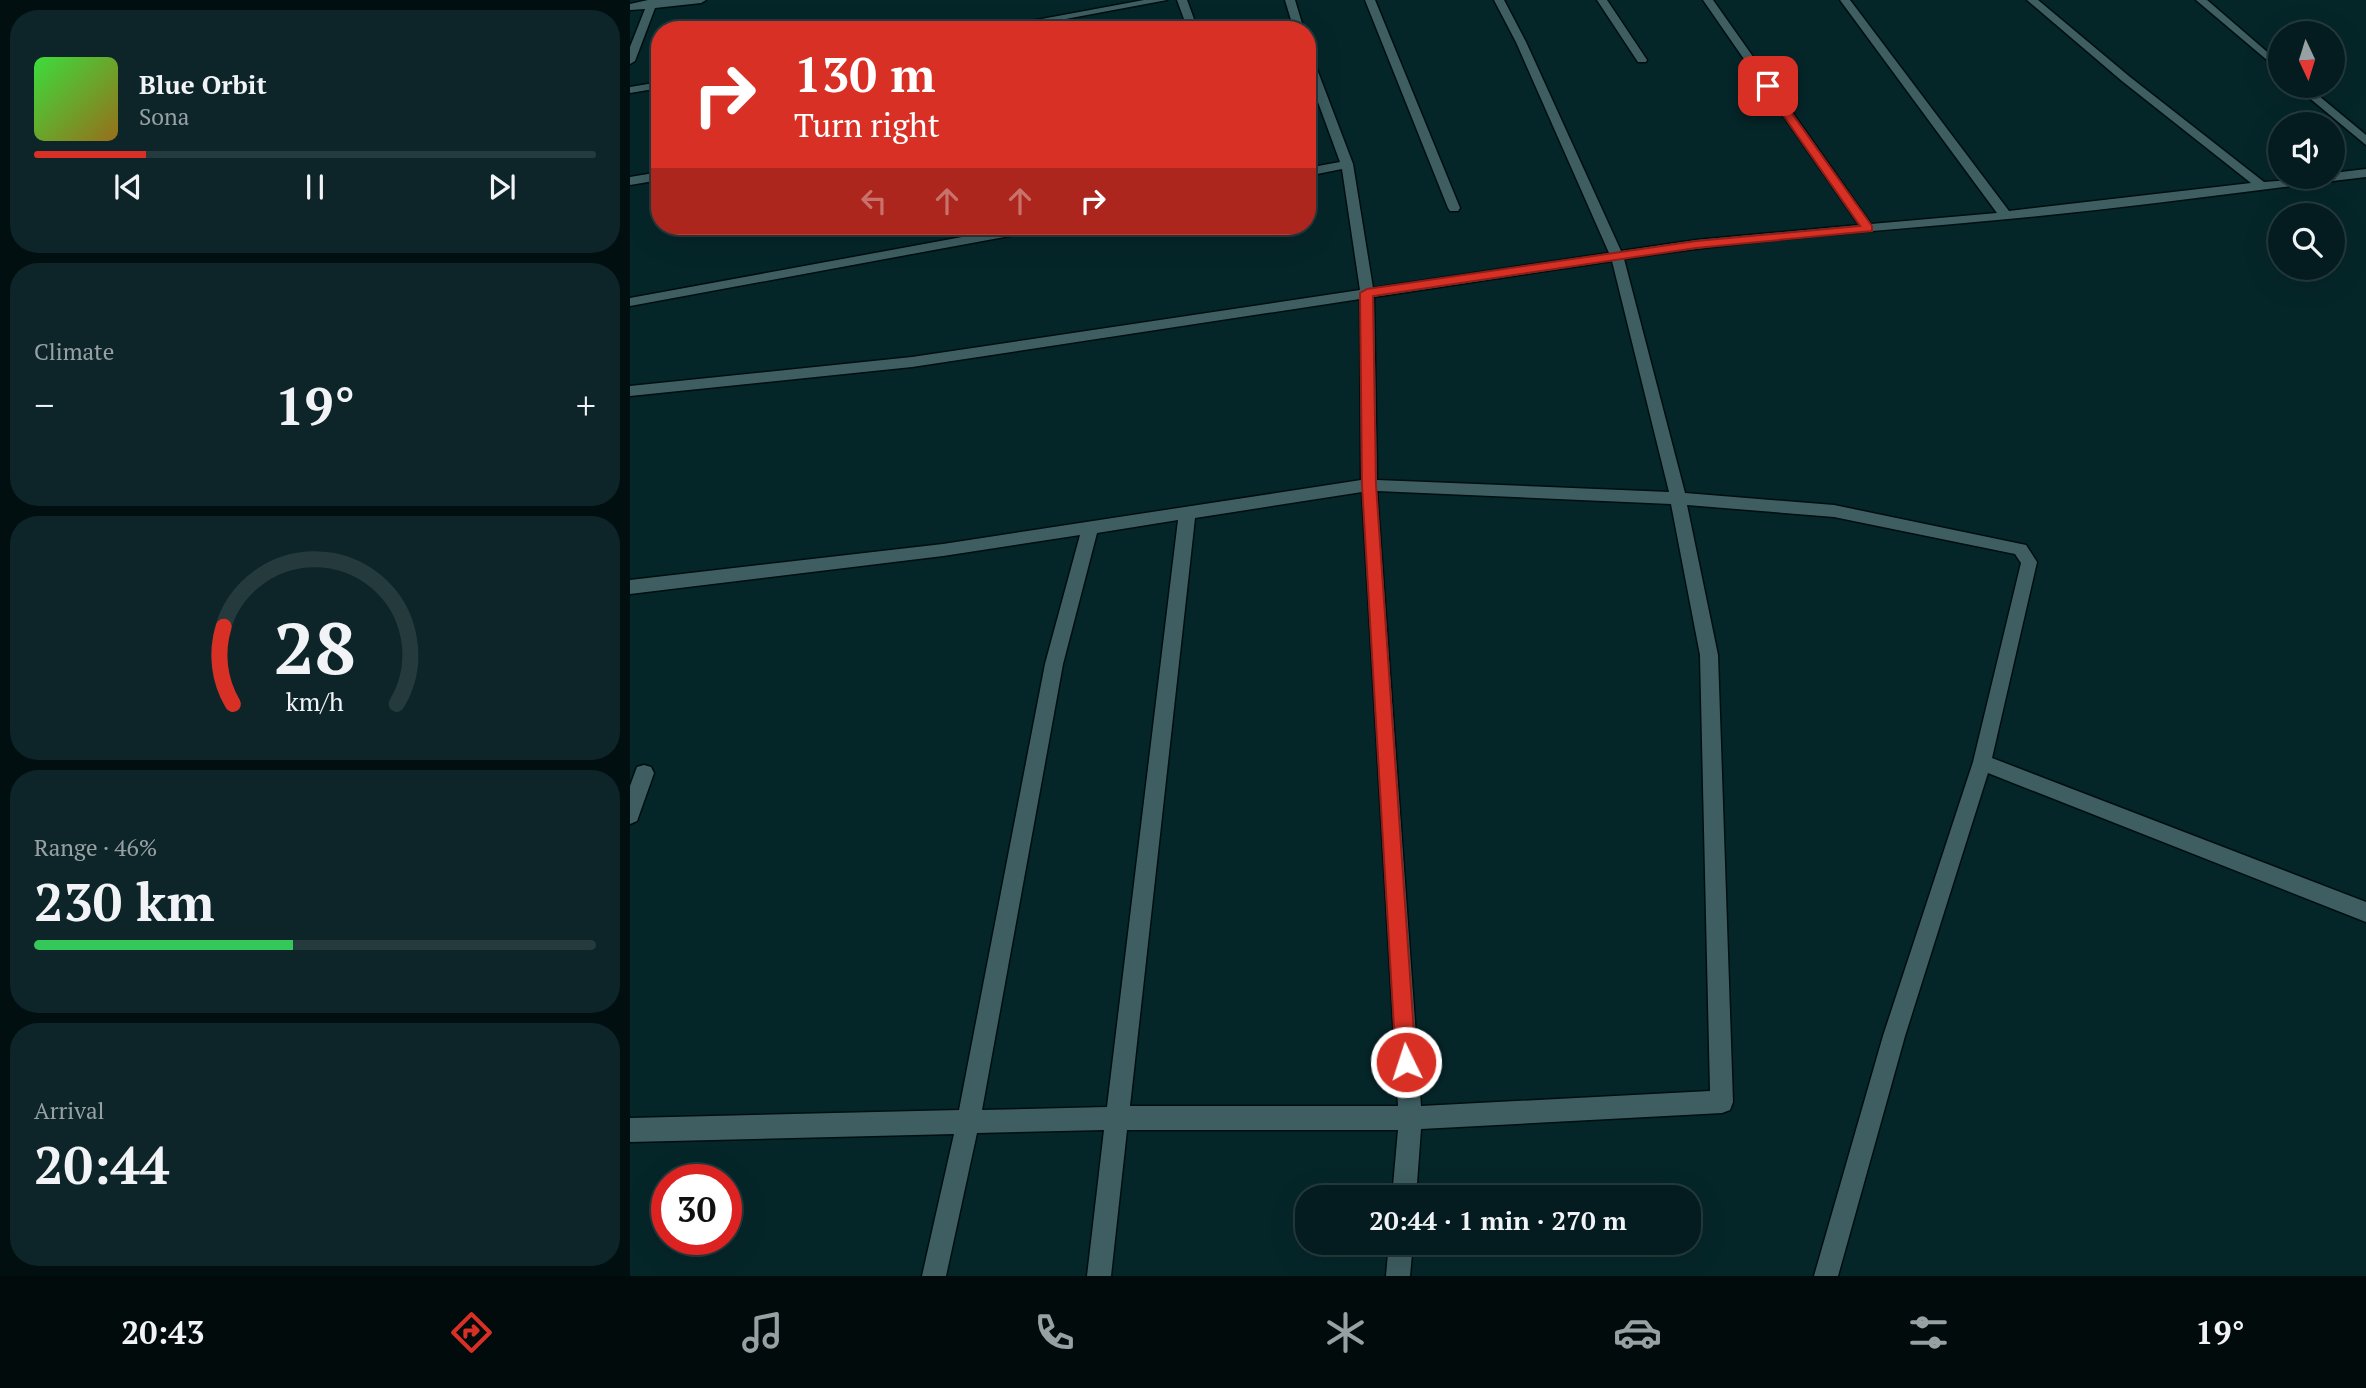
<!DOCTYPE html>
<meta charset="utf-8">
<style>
:root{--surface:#041c1f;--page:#0d2528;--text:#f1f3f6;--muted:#97a1a4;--line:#253a3d;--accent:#d93025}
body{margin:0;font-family:"PT Serif",serif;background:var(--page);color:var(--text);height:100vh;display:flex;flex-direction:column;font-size:26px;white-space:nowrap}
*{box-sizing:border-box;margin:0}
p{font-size:23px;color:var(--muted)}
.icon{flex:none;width:38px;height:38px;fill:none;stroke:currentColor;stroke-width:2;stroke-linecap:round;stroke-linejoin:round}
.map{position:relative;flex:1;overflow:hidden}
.panel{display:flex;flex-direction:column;gap:10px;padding:10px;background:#020f11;width:630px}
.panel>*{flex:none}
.top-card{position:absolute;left:21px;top:21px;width:665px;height:214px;border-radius:28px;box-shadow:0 7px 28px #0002,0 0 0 2px var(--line);background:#d93025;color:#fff;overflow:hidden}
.needle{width:46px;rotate:176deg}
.tools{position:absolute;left:1638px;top:21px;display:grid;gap:14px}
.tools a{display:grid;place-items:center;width:77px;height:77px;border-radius:50%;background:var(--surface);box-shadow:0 7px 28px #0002,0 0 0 2px var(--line);font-size:35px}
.speed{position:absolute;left:21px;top:1164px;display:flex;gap:14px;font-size:35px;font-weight:700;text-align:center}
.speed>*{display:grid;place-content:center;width:91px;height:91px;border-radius:50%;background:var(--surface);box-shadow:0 7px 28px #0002,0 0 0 2px var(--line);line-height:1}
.speed .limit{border:10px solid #d22;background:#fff;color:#111}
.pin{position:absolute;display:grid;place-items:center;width:60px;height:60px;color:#fff;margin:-30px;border-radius:14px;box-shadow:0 4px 10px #0006}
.me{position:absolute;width:77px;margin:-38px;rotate:356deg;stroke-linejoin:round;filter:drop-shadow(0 0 5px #0008)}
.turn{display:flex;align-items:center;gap:24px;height:147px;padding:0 28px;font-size:32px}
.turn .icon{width:91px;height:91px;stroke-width:2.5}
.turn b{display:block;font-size:49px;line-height:60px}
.lanes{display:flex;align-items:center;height:66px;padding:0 28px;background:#0003;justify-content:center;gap:35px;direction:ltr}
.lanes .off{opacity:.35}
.big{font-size:52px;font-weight:800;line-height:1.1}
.panel .card{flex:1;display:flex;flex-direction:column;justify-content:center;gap:10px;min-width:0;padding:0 24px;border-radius:28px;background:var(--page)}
.panel .dial{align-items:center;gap:0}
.dial svg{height:182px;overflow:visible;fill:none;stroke:var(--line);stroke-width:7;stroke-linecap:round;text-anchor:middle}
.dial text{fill:var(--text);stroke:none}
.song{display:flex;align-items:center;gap:21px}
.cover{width:84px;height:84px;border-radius:10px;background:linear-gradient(135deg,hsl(120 70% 55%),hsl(40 70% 35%))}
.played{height:7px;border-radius:4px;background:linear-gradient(90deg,var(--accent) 20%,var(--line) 20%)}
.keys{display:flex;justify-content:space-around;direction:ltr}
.heat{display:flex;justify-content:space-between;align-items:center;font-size:38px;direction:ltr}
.charge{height:10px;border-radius:5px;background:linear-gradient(90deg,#34c759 46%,var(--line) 0)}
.trip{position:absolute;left:665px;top:1185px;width:406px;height:70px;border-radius:28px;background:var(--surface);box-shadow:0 7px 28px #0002,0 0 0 2px var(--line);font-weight:800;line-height:70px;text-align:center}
.menu{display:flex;height:112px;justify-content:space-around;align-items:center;background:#020b0c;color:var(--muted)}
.menu .icon{width:49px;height:49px}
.menu .active{color:var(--accent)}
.menu b{font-size:32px;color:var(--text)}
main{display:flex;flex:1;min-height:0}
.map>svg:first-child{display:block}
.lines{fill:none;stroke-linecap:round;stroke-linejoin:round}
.street-casing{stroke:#000e10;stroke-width:3}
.secondary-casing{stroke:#000e10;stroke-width:3}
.street{fill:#3e5e61;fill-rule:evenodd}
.secondary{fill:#3e5e61;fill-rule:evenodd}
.route{fill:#d93025;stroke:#8d1f18;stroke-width:2}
</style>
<main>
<section class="panel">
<div class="card">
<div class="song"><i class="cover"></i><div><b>Blue Orbit</b><p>Sona</p></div></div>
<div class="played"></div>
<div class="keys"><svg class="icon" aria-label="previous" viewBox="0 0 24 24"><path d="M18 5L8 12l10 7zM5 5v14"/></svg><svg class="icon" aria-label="pause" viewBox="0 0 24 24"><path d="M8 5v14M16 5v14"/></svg><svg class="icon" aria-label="next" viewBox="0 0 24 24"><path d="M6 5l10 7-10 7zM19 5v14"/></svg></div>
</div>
<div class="card"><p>Climate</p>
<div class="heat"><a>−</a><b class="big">19°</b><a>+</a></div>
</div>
<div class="card dial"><svg viewBox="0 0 100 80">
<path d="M14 69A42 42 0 1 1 86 69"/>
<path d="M14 69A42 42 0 0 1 10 35" stroke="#d93025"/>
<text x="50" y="56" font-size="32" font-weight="700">28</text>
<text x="50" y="72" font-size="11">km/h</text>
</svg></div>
<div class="card"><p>Range · 46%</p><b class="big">230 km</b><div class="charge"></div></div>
<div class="card"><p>Arrival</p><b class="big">20:44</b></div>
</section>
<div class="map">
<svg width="1736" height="1276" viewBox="0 0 1736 1276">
<rect width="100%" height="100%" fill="#052629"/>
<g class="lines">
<defs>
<path id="street" d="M18,0H76L71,3L25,8L5,61L0,64V47L15,9L0,10V4Z
M514,0H537L377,30H352Z
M547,0H557L568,30H558Z
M655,0H665L674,30H664Z
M735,0H745L830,208L828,211H820L818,208Z
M864,0H874L896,42L991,251L1066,240L1229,225L1073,0H1083L1241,224L1367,213L1210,0H1220L1379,211L1621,183L1492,81L1397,0H1408L1500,77L1634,182L1703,177V173L1736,169V177C1617,191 1498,208 1378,219C1250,231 1122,239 994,259L1055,493L1204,505L1396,545L1407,562L1362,758L1736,902V922L1358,773L1275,1036L1208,1276H1184L1253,1036L1343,762L1391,563L1385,554L1204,517L1057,505L1088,655L1103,1102L1100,1110L1092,1113L791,1129L786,1197H762L768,1130H497L481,1276H457L474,1130L347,1133L316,1276H292L324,1134L0,1142V1118L329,1110L415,664L450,535L313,556L0,594V580L313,544L731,480L730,299L282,367L0,396V386L282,357L730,290L712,169L677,176V168L710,162L677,72V53L682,56L723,164L743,288L979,253L886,42ZM982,261L1039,492L747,480L744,297ZM747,491L1041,504L1070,655L1080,1091L791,1106ZM732,492L768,1106H500L565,518ZM548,520L477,1107L352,1110L433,664L467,533Z
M967,0H977L1017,60L1016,62H1008Z
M30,82V88L0,93V87Z
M30,172V180L0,185V177Z
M392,226H418L412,230L0,306V298Z
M14,765L21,767L24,773L7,821L0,824V786L7,767Z
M759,1242H783L780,1276H756Z"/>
<path id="secondary" d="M1566,0H1577L1650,63V71Z
M1665,86H1677L1736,135V145Z"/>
</defs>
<!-- street casing -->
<use href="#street" class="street-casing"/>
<!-- secondary casing -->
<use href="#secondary" class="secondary-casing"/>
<!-- street -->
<use href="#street" class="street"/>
<!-- secondary -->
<use href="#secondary" class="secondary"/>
</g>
<!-- route -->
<path class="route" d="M1138,83L1141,84L1242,226V231L1066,248L743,296L746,485L786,1062L783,1070L776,1073L769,1070L766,1062L732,485L730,293L737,289L1066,241L1230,226L1133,86Z"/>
</svg>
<div class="tools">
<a><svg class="needle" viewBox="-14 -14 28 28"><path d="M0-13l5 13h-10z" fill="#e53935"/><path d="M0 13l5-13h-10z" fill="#97a1a4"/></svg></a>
<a><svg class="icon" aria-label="sound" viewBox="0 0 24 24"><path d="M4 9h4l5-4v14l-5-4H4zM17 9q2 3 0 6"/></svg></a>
<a><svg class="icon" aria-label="search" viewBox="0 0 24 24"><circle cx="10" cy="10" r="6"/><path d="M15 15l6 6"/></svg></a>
</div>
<div class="speed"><div class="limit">30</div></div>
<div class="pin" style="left:1138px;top:86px;background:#d93025"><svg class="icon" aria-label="arrive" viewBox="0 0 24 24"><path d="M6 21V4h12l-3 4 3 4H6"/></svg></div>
<svg class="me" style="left:776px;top:1062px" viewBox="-20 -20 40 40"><circle r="17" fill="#d93025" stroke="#fff" stroke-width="3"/><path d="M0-11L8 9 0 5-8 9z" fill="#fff"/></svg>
<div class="trip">20:44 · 1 min · 270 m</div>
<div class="top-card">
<div class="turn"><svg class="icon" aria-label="right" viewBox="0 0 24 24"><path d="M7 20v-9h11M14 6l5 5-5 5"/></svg><div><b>130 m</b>Turn right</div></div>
<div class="lanes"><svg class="icon off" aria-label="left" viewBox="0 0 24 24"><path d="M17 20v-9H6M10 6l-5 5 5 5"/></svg><svg class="icon off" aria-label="ahead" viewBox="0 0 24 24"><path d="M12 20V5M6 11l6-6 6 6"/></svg><svg class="icon off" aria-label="ahead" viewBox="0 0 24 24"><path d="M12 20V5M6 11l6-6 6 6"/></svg><svg class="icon" aria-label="right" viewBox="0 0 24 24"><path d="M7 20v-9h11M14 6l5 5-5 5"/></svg></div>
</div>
</div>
</main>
<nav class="menu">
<b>20:43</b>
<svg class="icon active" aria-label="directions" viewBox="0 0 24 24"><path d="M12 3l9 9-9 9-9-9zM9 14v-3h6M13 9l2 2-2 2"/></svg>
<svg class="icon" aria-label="music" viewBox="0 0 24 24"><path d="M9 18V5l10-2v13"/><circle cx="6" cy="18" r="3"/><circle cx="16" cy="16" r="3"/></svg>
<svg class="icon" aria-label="phone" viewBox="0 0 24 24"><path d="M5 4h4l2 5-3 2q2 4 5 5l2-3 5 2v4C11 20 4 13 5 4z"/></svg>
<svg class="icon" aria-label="climate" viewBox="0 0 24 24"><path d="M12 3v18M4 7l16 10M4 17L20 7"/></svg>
<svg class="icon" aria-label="car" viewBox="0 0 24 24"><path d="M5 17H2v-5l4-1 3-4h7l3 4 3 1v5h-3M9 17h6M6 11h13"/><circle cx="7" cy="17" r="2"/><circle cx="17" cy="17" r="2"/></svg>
<svg class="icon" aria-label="filters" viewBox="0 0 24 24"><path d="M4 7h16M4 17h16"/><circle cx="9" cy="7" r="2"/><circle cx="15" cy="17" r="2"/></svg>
<b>19°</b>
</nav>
